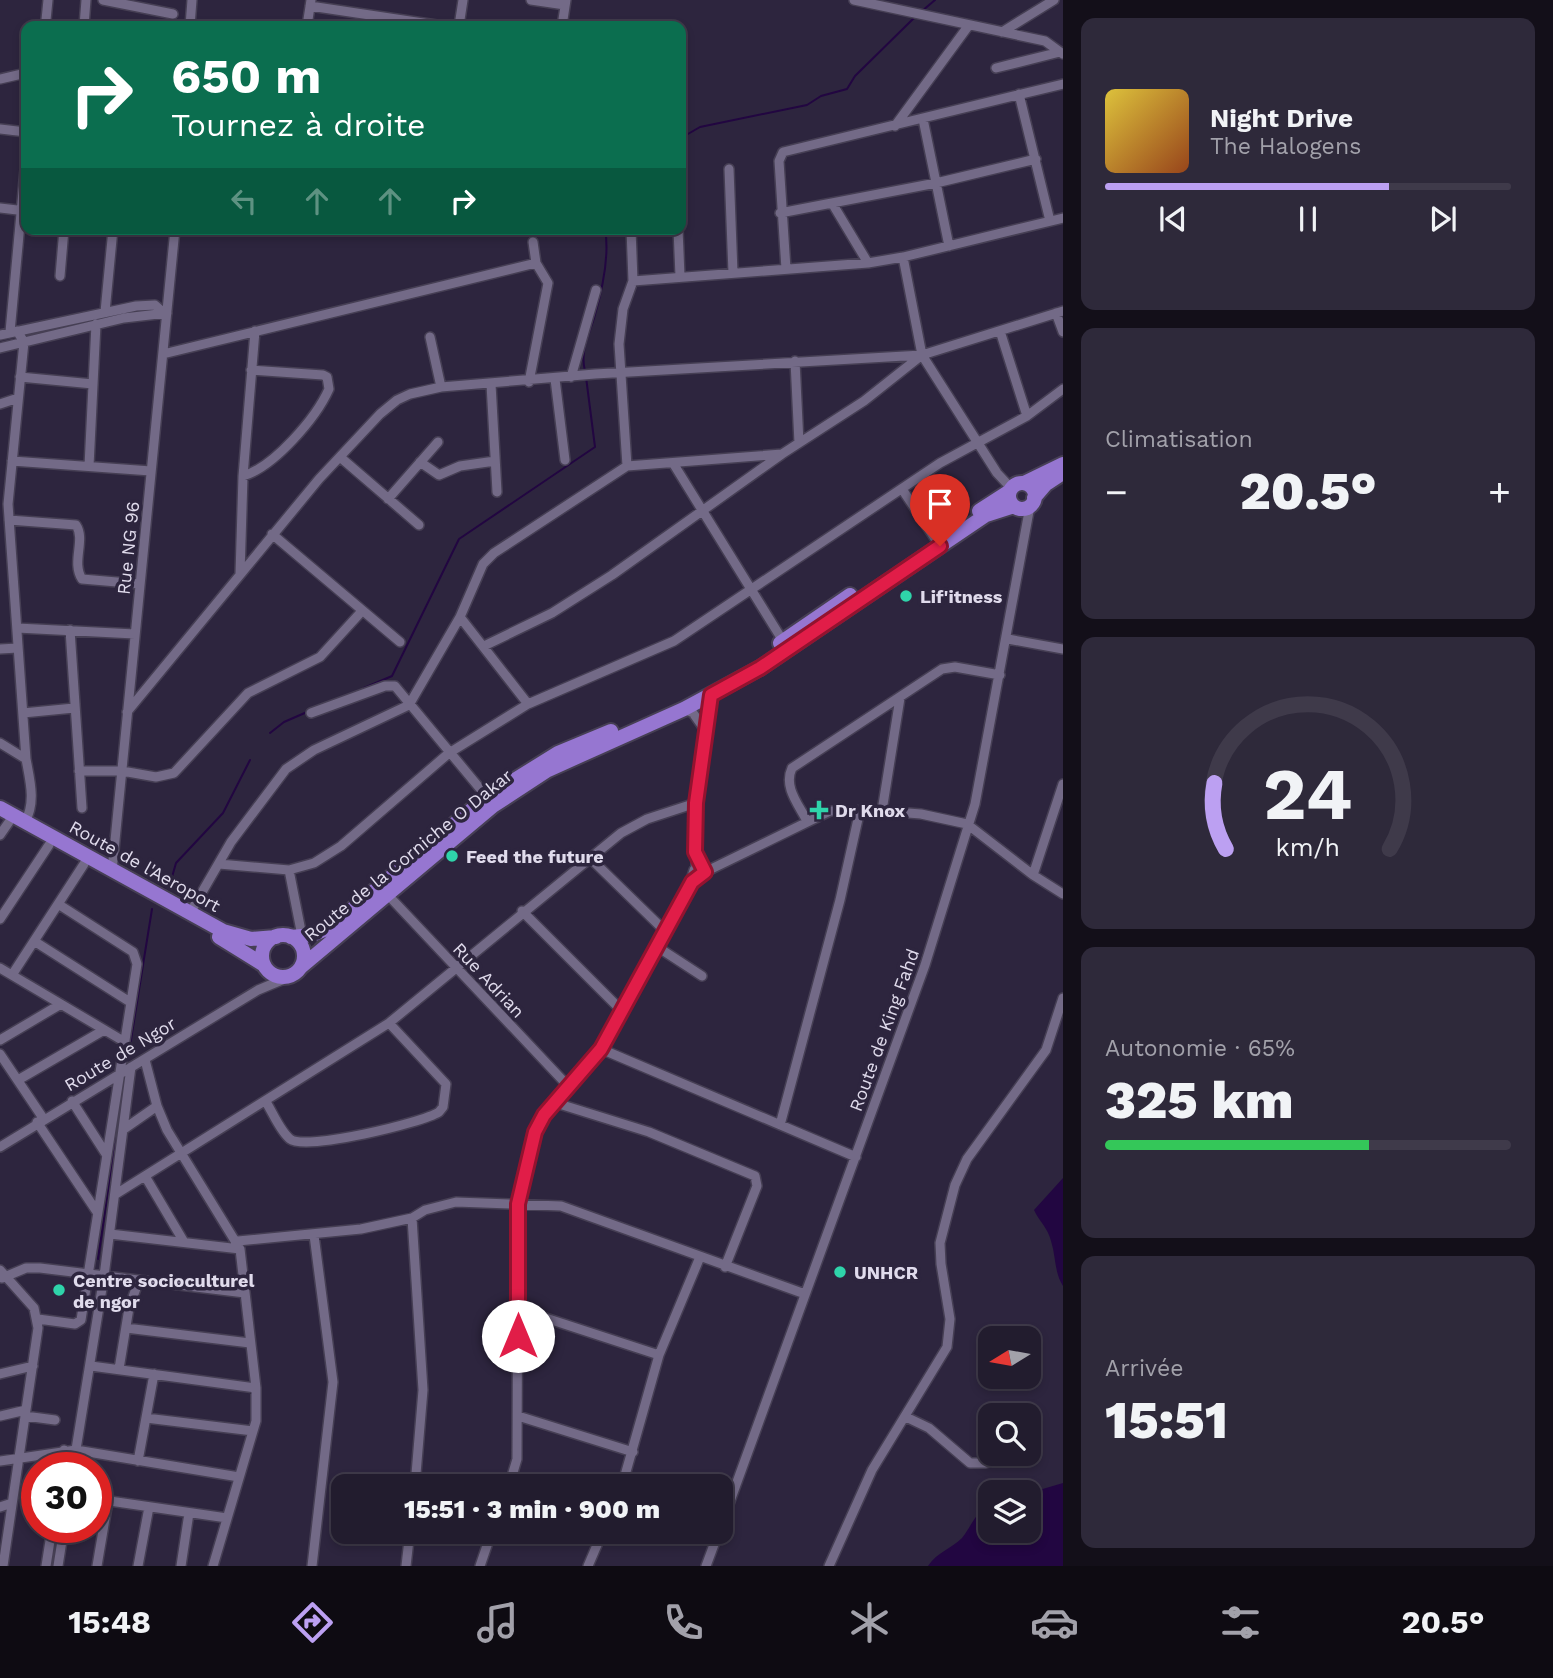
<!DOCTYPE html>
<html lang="fr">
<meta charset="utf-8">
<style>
:root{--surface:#221c2e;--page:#2e293a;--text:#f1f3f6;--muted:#a2a1aa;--line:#3f3a4a;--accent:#bca0f2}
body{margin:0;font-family:"Work Sans",sans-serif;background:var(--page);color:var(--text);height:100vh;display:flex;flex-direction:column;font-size:26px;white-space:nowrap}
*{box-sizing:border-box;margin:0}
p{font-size:23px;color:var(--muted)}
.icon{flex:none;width:38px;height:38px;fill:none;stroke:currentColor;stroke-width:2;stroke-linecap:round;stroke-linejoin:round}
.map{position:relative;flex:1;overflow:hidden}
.drawer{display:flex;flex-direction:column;gap:18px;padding:18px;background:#130f19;width:490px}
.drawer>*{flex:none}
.banner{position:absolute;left:21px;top:21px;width:665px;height:214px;border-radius:14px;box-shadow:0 4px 10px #0003,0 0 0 2px var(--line);background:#0b6e4f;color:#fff;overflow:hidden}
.needle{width:46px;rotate:259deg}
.fabs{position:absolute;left:978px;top:1326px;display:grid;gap:14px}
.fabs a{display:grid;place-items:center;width:63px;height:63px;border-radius:14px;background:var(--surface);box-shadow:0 4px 10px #0003,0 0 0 2px var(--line);font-size:35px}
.speed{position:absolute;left:21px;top:1452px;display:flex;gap:14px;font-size:35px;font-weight:700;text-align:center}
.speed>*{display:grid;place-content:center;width:91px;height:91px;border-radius:50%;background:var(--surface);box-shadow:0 4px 10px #0003,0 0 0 2px var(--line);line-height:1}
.speed .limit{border:10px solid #d22;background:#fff;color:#111}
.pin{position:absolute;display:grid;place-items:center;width:60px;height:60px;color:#fff;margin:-72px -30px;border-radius:50% 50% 50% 0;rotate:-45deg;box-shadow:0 0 7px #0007}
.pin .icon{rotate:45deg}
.me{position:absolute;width:77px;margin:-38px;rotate:0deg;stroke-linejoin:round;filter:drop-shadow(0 0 5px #0008)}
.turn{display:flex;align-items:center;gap:24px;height:147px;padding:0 35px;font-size:32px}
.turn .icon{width:91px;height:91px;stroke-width:2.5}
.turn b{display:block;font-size:49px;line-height:60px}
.lanes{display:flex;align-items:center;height:66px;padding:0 35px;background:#0003;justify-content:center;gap:35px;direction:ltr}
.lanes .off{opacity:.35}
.big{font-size:52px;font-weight:800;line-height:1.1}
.drawer .widget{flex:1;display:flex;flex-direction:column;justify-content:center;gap:10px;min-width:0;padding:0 24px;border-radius:14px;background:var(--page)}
.drawer .dial{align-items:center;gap:0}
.dial svg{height:182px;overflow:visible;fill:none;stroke:var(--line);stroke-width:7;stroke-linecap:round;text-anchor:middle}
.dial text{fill:var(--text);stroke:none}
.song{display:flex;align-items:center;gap:21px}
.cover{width:84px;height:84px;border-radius:10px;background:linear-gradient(135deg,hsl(50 70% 55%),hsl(20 70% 35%))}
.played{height:7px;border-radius:4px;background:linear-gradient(90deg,var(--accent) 70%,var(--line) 70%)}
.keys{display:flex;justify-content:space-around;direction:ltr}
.heat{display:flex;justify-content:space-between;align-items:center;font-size:38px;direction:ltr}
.charge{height:10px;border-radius:5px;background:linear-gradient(90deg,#34c759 65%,var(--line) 0)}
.trip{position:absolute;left:331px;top:1474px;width:402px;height:70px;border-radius:14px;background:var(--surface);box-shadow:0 4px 10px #0003,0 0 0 2px var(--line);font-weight:800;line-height:70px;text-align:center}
.menu{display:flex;height:112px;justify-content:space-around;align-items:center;background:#0e0b12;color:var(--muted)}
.menu .icon{width:49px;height:49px}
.menu .on{color:var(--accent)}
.menu b{font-size:32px;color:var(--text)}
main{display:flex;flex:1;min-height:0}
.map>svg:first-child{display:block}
.water{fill:#220641}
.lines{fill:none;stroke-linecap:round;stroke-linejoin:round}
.stream{stroke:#220641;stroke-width:2}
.minor-casing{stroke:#463f54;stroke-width:12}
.highway-casing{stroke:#463f54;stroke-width:18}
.minor{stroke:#736a87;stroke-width:9}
.highway{stroke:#9676d1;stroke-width:14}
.route-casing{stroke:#92132f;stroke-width:18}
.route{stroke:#e11d48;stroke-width:12}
.poi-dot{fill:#2fd4aa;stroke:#2d253e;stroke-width:2.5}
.labels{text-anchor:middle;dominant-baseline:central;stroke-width:7;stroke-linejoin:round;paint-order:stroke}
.street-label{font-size:18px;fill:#e0dbec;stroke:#2d253e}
.poi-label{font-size:18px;font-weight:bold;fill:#e0dbec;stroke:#2d253e;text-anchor:start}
</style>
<main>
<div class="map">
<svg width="1063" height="1566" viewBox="0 0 1063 1566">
<rect width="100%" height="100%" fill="#2d253e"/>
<!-- water -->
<path class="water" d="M1063,1178V1286C1054,1272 1056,1256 1051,1241C1048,1228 1039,1221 1034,1210Z
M1063,1483V1566H928C937,1552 951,1549 962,1538C973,1524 973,1515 990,1505V1531H1029V1493Z"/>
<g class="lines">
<!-- stream -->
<path class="stream" d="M922,11L935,0
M681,138L700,127L807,105L821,96L847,89L855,76L915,17
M585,371C580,352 588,337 594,318C602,291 610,257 605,229
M364,688L392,676L459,539L595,447L586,377
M270,733L284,722L307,712
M163,890L172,877L176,863L223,813L250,760
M128,1058L152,909
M98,1259L125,1076
M51,1566L57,1528"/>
<defs>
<path id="minor" d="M103,0L173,14
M531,0L565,5
M854,0L1045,41L1063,54
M310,6L443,26
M46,20L48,0
M84,26L86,0
M190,26L192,0
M307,26L311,0
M459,26L463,0
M562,26L566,0
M1002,32L1054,0
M996,68L1060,52
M0,79L26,73
M1019,94L1050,221
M923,119L949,246
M895,126L969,25
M0,129L26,132
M729,169L733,273
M832,203L868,263
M0,208L26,211
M780,213L936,183L1036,159
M678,229L680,276
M903,257L922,355L997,473L1011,488
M786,269L779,161L783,152L1063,84
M60,276L64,229
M633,281L868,263L903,257L1063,218
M105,312L113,229
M1056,313L1063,332
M17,331L24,342L8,504L26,759C30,781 36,802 25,822
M1000,331L1027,416
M10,332L26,159
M0,335L136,306L155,305L164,313
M430,337L441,387
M0,348L124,318L167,313
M163,354L536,263
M795,361L799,443
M20,377L93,384
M571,377L596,290
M555,379L565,460
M529,382L548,283L536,263L533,242
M491,384L497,492
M0,404L18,398
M340,457L419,525
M12,461L151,471
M420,462L439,475L460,466L495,461
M673,463L783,641
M89,466L96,324
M627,466L619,344L623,309L633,281L631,229
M243,476C274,467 316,418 329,389L327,377L323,375L251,370
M902,489L936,540
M388,499L438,442
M9,520L76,525C86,540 71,562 82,579L140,584
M272,534L400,642
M240,574L243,476L255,331
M460,617L528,704
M17,628L135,634
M70,630L82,808
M1008,639L1063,649
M484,646L552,613L612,575L782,454L864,401L922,355
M0,649L18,648
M684,709L693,713L705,730
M127,712L319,479L380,414L397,400L410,394L441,387L595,374L922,355L1063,311
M23,713L74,708
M311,713L385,686H395L487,797
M0,743L26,759
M79,771H122L156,777L174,773L248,693L320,657L362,611
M882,811L900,698
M807,821C799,805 783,787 792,768L942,669L955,667L1000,675
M0,835L9,822
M589,857L664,930
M219,864L289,870
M696,866V803L711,695
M112,871L175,229
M705,872L830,811H882L921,814L967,824L1033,875L1063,894
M1033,875L1063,784
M387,894L569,1087
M522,911L621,1010
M190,913L231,842L286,769L314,750L409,705L460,617L483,564L494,553L627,466L782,454
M0,919L49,845
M302,936L289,870L314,863L341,846L449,753L528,704L674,641L940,463L1027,416L1063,389
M34,941L130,1002
M656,946L702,976
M0,968L125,1042
M12,975L84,864
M0,1040L61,1004
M601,1049L856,1157
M0,1054L43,1118
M145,1060L157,1106L167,1130L240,1249L256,1388V1421L213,1566
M18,1080L104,1030
M72,1101L106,1154
M266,1102C273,1113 280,1131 290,1139C305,1151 422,1123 439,1112L443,1107L446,1084L389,1023
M556,1103L649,1132L755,1176L757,1186L725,1267
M37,1122L97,1212
M780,1125L840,900L860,810
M124,1129L157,1106
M0,1147L258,990L289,977
M145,1176L184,1242
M116,1194L389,1023L621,833L647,819L696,803
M412,1218L423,1390L415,1486
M110,1234L240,1249
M238,1241L361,1229L412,1218L425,1210L456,1202L561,1206L805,1294
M0,1270L34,1308L38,1328L3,1566
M2,1278L26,1268H40L245,1293
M518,1309L659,1355
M38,1319L75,1324L81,1320L137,964L133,952L58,904
M126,1328L250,1343
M91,1366L256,1388
M119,1369L129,1308L139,1280
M0,1374L33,1366
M0,1416L26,1410
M25,1416L55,1420
M518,1416L633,1452
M906,1417L929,1428L970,1463H986L992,1454
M146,1418L253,1431
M0,1461L76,1450L239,1477
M138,1461L154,1374
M62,1468L64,1450
M73,1468L104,1276L131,1067
M509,1486L517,1459L518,1204L527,1155L544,1115L601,1049L688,890L694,870
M622,1486L659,1355L700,1257
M96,1499L227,1518
M0,1507L12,1503
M721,1526L925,965L975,804L1030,506
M46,1566L52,1528
M58,1566L64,1528
M97,1566L108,1501
M138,1566L149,1507
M181,1566L189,1513
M312,1566L333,1382L314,1235
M406,1566L410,1531
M480,1566L492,1531
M588,1566L603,1531
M706,1566L719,1531
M829,1566L872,1470L947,1347L950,1319L941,1264L940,1243L955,1185L967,1159L1046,1050L1063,998"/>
<path id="highway" d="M1024,483L1063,464
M1009 496a13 13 0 1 1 26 0a13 13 0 1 1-26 0Z
M1034,498L1046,484L1063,473
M979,511L1010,491
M780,643L850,595
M0,808L223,931L251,939L276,937
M262 956a21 21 0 1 1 42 0a21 21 0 1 1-42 0Z
M219,937L264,965
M291,937L312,935L331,927L487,797L558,753L611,731
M301,967L493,806L548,770L684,709L760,668L986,515L1014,506"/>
</defs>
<!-- minor casing -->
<use href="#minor" class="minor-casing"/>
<!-- highway casing -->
<use href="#highway" class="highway-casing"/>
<!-- minor -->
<use href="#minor" class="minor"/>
<!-- highway -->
<use href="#highway" class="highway"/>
</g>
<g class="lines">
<defs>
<path id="route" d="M518,1336V1204L535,1132L544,1115L601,1049L692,882L705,872L695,852L696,803L711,695L760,668L940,546"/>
</defs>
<!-- route casing -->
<use href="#route" class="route-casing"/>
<!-- route -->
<use href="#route" class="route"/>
</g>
<!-- markers -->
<g class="poi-dot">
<circle cx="906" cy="596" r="7"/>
<path d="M815.5 799.5h7v7h7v7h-7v7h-7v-7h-7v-7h7z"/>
<circle cx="452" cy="856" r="7"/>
<circle cx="840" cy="1272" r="7"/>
<circle cx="59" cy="1290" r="7"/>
</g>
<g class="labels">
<!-- street labels -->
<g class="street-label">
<text transform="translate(128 548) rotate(-84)">Rue NG 96</text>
<text transform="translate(408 855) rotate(-39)">Route de la Corniche O Dakar</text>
<text transform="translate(145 866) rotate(29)">Route de l'Aeroport</text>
<text transform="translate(489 980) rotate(47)">Rue Adrian</text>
<text transform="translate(884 1030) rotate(-70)">Route de King Fahd</text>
<text transform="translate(120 1054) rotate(-31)">Route de Ngor</text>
</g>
<!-- poi labels -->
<g class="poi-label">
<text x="920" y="596">Lif'itness</text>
<text x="835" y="810">Dr Knox</text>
<text x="466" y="856">Feed the future</text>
<text x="854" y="1272">UNHCR</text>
<text x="73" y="1280">Centre socioculturel<tspan x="73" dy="21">de ngor</tspan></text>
</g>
</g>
</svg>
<div class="fabs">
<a><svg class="needle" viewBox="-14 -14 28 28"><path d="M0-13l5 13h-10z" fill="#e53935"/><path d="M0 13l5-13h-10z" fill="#a2a1aa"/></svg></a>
<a><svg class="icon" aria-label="search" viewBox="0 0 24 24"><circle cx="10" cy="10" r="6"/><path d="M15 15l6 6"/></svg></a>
<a><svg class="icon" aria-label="layers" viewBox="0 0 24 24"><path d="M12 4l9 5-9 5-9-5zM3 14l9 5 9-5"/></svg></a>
</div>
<div class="speed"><div class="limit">30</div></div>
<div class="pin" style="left:940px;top:546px;background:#d93025"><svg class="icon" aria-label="arrive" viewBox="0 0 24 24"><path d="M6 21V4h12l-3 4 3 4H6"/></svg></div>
<svg class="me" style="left:518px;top:1336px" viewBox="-20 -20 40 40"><circle r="19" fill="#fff"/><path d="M0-13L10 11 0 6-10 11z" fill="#e11d48"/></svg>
<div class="trip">15:51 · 3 min · 900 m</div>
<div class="banner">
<div class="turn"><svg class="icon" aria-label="right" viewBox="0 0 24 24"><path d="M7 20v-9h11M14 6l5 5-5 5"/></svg><div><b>650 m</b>Tournez à droite</div></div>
<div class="lanes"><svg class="icon off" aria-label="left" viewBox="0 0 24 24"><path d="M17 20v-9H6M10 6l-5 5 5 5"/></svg><svg class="icon off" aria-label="ahead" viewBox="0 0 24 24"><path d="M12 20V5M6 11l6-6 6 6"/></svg><svg class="icon off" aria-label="ahead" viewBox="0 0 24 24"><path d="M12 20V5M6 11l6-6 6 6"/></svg><svg class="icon" aria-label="right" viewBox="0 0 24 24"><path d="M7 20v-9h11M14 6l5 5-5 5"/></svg></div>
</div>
</div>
<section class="drawer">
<div class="widget">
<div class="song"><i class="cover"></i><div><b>Night Drive</b><p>The Halogens</p></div></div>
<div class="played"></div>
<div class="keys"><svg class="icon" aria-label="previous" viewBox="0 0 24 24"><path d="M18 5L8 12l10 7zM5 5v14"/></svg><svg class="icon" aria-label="pause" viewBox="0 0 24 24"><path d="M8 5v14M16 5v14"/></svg><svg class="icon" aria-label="next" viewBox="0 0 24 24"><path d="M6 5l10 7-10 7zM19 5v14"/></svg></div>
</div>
<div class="widget"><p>Climatisation</p>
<div class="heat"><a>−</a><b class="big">20.5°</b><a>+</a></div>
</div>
<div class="widget dial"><svg viewBox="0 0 100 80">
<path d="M14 69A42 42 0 1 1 86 69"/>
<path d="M14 69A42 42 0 0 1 9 40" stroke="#bca0f2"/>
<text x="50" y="56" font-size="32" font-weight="700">24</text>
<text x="50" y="72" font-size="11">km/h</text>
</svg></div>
<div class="widget"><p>Autonomie · 65%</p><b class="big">325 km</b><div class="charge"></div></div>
<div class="widget"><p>Arrivée</p><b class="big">15:51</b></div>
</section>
</main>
<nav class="menu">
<b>15:48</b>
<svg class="icon on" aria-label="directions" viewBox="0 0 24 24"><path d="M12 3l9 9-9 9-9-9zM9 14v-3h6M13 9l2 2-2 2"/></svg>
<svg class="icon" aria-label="music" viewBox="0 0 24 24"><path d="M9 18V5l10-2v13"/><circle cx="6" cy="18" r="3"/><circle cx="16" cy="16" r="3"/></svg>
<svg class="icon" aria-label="phone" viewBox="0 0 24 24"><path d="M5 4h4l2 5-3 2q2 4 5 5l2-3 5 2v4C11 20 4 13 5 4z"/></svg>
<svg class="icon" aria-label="climate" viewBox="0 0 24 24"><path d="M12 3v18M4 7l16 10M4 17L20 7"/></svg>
<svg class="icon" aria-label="car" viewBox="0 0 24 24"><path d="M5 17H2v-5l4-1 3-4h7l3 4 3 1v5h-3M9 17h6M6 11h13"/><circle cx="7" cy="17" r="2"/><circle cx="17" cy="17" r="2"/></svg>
<svg class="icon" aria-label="filters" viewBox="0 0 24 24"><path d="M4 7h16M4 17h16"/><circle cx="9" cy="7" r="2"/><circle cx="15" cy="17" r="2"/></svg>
<b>20.5°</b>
</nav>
